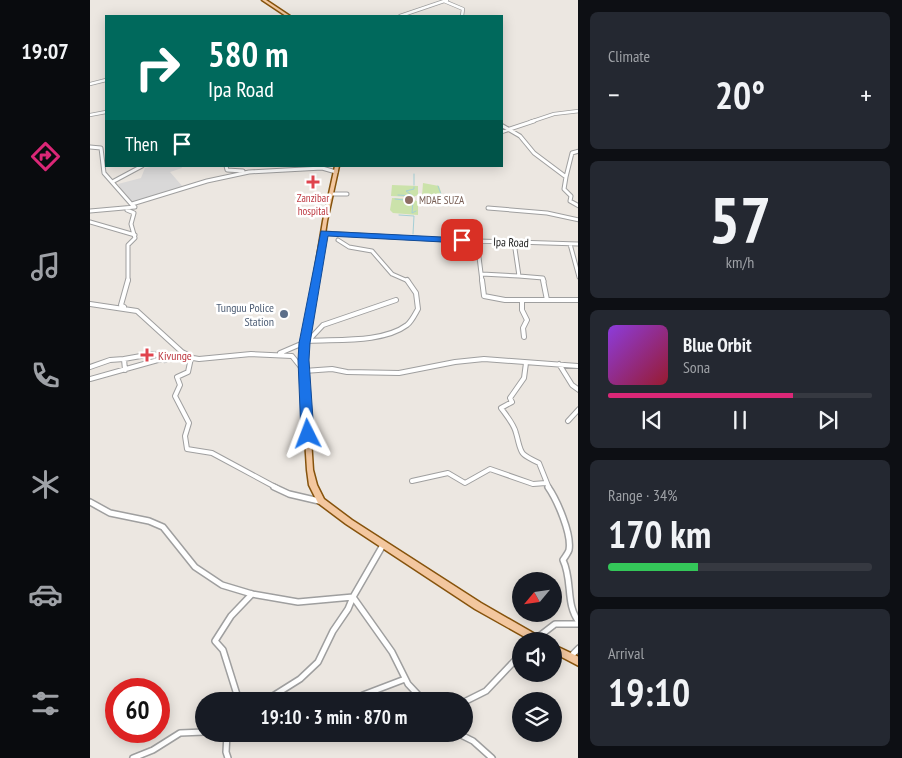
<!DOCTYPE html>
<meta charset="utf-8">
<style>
:root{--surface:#171b24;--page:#242831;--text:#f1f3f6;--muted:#9ea1a6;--line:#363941;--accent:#db2777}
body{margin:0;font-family:"PT Sans Narrow",sans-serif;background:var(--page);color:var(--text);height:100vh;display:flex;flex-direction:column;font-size:19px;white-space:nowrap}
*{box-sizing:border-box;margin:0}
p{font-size:16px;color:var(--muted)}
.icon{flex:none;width:28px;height:28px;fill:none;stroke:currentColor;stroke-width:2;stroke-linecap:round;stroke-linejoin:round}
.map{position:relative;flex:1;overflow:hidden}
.side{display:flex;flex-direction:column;gap:12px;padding:12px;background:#0d0f14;width:324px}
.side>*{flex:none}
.top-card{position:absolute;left:15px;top:15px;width:398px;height:152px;border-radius:0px;box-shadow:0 2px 12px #0003;background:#00695c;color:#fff;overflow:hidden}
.needle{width:32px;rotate:241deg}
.tools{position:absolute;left:422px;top:572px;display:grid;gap:10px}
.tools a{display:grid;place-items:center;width:50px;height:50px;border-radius:50%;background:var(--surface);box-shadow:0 2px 12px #0003;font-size:25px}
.speed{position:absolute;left:15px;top:678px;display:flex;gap:10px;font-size:25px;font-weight:700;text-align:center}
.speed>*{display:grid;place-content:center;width:65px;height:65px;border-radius:50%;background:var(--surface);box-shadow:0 2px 12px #0003;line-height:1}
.speed .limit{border:8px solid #d22;background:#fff;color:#111}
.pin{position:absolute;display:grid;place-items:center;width:42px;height:42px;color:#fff;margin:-21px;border-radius:10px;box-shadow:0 2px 8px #0006}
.me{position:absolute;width:55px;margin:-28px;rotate:357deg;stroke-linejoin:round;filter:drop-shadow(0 0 4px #0008)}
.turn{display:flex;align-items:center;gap:18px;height:105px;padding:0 20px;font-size:22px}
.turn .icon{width:65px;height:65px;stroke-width:2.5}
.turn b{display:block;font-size:35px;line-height:42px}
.then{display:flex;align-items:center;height:48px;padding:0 20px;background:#0003;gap:10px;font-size:19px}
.big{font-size:38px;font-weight:700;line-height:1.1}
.side .widget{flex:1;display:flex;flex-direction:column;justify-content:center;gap:8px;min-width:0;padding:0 18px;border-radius:8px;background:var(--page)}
.side .dial{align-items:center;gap:0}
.dial b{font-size:65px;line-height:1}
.song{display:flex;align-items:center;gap:15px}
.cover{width:60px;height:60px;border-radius:8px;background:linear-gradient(135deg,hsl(270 70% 55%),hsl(350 70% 35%))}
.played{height:5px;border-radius:2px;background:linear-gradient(90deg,var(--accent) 70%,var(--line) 70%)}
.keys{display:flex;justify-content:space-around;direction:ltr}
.heat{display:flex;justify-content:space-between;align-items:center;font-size:28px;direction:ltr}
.charge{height:8px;border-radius:4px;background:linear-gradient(90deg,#34c759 34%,var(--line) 0)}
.trip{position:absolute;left:105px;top:692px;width:278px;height:50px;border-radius:25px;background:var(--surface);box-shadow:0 2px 12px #0003;font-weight:700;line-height:50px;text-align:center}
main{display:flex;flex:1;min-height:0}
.dock{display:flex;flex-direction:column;width:90px;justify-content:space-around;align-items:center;background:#090b0e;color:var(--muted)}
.dock .icon{width:35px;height:35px}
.dock .on{color:var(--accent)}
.dock b{font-size:22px;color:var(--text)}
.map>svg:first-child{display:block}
.residential{fill:#d9d8d8}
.grass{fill:#cbe2aa}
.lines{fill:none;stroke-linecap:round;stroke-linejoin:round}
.stream{stroke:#a5cfd6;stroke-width:1}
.minor-far3-casing{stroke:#9f9f9f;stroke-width:4}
.minor-far2-casing{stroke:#9f9f9f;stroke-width:5}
.minor-far1-casing{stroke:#9f9f9f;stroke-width:6}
.minor-casing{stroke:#9f9f9f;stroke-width:8}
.primary-casing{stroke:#86530c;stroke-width:3}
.minor-far3{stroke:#fff;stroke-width:2.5}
.minor-far2{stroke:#fff;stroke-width:3}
.minor-far1{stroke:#fff;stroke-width:4}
.minor{stroke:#fff;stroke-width:5}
.primary{fill:#f3c79f;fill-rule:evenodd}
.route{fill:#1a73e8;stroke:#114b97}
.health-dot{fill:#e0444e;stroke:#fff;stroke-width:2}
.education-dot{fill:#8d6e63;stroke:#fff;stroke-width:2}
.service-dot{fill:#5c6f8a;stroke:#fff;stroke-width:2}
.labels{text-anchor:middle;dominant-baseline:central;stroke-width:5;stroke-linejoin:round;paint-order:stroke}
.far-health-label{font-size:11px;fill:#be3a42;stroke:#fff}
.far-education-label{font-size:11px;fill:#785e54;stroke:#fff;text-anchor:start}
.street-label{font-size:12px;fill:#1b1b1b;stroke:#fff}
.service-label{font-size:12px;fill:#4e5e75;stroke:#fff;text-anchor:end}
.health-label{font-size:12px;fill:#be3a42;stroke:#fff;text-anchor:start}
</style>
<main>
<nav class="dock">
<b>19:07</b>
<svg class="icon on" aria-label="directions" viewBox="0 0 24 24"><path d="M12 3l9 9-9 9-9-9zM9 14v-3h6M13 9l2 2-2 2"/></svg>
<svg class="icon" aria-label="music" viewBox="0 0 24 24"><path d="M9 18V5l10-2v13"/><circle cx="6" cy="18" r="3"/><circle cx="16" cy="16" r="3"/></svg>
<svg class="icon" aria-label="phone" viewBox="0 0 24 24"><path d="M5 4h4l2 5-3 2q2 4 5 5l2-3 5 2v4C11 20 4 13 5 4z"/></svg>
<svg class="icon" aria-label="climate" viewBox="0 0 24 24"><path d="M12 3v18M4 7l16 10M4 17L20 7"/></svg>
<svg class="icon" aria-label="car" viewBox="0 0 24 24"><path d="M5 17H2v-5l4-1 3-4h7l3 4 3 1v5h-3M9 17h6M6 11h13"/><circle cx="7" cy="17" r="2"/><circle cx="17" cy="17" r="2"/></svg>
<svg class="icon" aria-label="filters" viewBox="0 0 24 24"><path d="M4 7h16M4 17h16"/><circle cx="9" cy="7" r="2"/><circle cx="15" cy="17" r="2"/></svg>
</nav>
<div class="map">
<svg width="489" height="758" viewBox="0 0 489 758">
<rect width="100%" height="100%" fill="#ece7e1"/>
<!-- residential -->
<path class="residential" d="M66,166H91L92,168L80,172L93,187L40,203L28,184L51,178L55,168Z"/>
<!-- grass -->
<path class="grass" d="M333,183L349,186L353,198L332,196Z
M302,185L328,186V195L323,197L301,196Z
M302,198L323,199L328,202V215L303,213L300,210Z"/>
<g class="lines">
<!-- stream -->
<path class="stream" d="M324,174V185
M308,195L323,196L316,191L324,189V187
M337,197H352L348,186
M305,199L323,201L322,213L326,211
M309,215L324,216L323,234"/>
<defs>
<path id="minor-far3" d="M354,1L373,9L372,16
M310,16L357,0
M0,84L16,80
M0,115L16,112
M440,122L464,114L489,111"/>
<path id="minor-far2" d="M411,125L430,136L444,153L476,177L474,189L481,196L480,201L489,206
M411,132L444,121
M0,147L11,148L14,173L43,206
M136,166L137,170L153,171
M476,177L482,153L489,151
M24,181L52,166
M241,194H257
M398,208L457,213L489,220
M37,210L44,213L41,224L45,238L38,245V281
M0,211L45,207L42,204L117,181L159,172L232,168L246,172
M0,222L45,235
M234,233L357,240L489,244
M248,240L259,247L282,251L302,274L318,281
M387,241L392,281
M424,242L429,276L453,278L454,281
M480,244L489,277
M392,274L429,276"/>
<path id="minor-far1" d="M392,280L394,296L415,300H489
M453,280L457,300
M432,300V310L437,320L433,328L434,337
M0,304L47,311L92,352L103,358L109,359L161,354L202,356L214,371L242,369L257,372L309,373L365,362L394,359L489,366
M34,307L31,305L38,280
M218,341C247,339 293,343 317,325C322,321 325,314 328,309L326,293L317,280
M190,353L218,341L233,325L306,300
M101,358L98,372L87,377L90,385L85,396L99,423L95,436L97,449L122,453L187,488
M34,359L62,354L73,356L75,360
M436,363L434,378L420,398L422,402L411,408C416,415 424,424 426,433C432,454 428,453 449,463L459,488
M469,364L482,385L489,390
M0,367L20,360L34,359L35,370
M0,379L93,353
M478,421L489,409
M322,481L358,473L375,483L400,469L443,484L456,483"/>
<path id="minor" d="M184,487L199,494L229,501
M458,487C467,500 482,534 479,550C478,553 475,557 473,560C483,581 475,604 489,622
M0,502L20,513L59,521L73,527L105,567L132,585L162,594L208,602L263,597L258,609L243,631L228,662L210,679L175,701
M293,545L263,597L302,652L318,684L334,701
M443,641L465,624H489
M480,657L489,648
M273,695L315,679
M149,701L133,650L125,641L141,616L162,594
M374,702L396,691L431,654
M137,734L136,752L138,758
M369,734L383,741L402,758
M43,758L63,750L90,733L114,732"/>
<path id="primary" d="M172,0H176L200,16H196Z
M245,166H249L237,221L216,360L223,470L227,485L234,499L262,520L391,603L452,638L453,641H442L385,609L256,524L228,503L219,485L217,470L210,360L233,221Z
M464,645L489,657V666L464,653Z"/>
</defs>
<!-- minor-far3 casing -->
<use href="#minor-far3" class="minor-far3-casing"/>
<!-- minor-far2 casing -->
<use href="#minor-far2" class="minor-far2-casing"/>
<!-- minor-far1 casing -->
<use href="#minor-far1" class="minor-far1-casing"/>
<!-- minor casing -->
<use href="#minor" class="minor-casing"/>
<!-- primary casing -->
<use href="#primary" class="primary-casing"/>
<!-- minor-far3 -->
<use href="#minor-far3" class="minor-far3"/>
<!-- minor-far2 -->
<use href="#minor-far2" class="minor-far2"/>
<!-- minor-far1 -->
<use href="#minor-far1" class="minor-far1"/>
<!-- minor -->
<use href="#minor" class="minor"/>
<!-- primary -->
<use href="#primary" class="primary"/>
</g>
<!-- route -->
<path class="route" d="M231,231L372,238L377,240L372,243L238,236L220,343L219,360L224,434L218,438L211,434L208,360L209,343Z"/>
<!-- markers -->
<g class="health-dot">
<path d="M220.5 174.5h5v5h5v5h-5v5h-5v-5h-5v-5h5z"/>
<path d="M54.5 347.5h5v5h5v5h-5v5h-5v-5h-5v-5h5z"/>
</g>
<circle class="education-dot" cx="319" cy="200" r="5"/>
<circle class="service-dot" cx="194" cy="314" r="5"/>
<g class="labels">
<!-- far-health labels -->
<g class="far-health-label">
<text x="223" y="198">Zanzibar<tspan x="223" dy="13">hospital</tspan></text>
</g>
<!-- far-education labels -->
<g class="far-education-label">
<text x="329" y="200">MDAE SUZA</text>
</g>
<!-- street labels -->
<g class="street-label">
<text transform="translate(421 242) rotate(2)">Ipa Road</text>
</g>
<!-- service labels -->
<g class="service-label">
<text x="184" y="307">Tunguu Police<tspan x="184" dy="14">Station</tspan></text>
</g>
<!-- health labels -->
<g class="health-label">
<text x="68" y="355">Kivunge</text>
</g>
</g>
</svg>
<div class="tools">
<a><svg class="needle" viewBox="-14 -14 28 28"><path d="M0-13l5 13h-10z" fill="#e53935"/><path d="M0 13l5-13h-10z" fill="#9ea1a6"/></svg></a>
<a><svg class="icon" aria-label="sound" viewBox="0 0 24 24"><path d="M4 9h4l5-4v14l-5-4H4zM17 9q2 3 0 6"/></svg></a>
<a><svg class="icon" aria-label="layers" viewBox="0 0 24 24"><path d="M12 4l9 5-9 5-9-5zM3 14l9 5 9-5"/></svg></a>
</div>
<div class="speed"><div class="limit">60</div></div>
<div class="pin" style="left:372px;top:240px;background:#d93025"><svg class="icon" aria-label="arrive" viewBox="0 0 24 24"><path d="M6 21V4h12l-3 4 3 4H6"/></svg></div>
<svg class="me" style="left:218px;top:434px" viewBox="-20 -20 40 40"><path d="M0-17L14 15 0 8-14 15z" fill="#1a73e8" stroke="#fff" stroke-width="4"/></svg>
<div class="trip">19:10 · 3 min · 870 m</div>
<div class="top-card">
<div class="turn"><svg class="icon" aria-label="right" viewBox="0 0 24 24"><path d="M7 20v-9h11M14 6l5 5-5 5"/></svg><div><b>580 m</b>Ipa Road</div></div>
<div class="then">Then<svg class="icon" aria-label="arrive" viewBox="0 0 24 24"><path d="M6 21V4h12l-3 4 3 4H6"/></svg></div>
</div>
</div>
<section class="side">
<div class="widget"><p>Climate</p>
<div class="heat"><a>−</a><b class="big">20°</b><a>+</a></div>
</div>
<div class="widget dial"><b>57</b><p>km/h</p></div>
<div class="widget">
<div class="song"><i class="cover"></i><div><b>Blue Orbit</b><p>Sona</p></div></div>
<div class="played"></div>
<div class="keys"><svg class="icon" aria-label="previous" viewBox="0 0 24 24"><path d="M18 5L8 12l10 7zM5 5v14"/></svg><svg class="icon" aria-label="pause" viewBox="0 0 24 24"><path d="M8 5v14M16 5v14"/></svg><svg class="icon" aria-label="next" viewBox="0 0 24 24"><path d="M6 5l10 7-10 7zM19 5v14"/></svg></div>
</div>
<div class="widget"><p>Range · 34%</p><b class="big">170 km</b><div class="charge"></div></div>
<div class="widget"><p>Arrival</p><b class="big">19:10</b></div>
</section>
</main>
